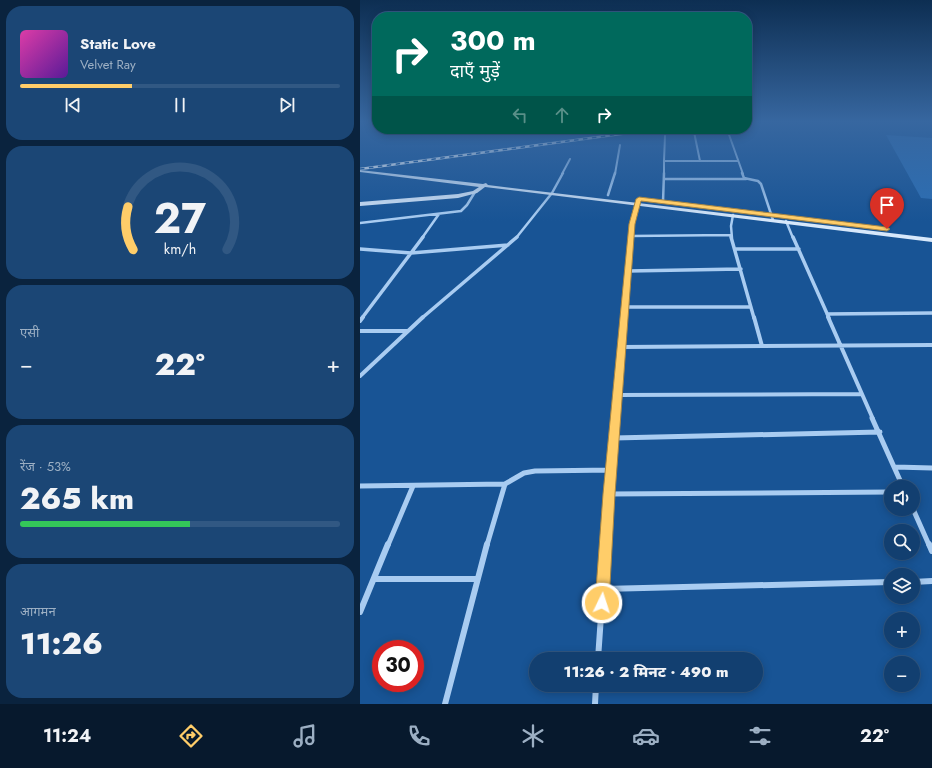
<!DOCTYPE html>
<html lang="hi">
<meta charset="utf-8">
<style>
:root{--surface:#123f70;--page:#1b4675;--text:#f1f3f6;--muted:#9cafc3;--line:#315883;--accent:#ffcd69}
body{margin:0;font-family:Jost,"Noto Sans Devanagari",sans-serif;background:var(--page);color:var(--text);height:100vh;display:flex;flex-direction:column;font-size:15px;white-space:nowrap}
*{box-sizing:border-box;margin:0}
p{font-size:13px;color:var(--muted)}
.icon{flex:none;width:22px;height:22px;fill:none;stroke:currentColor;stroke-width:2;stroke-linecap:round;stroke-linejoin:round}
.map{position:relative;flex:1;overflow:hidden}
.details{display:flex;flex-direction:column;gap:6px;padding:6px;background:#0a233e;width:360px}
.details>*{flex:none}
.hud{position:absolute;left:12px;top:12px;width:380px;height:122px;border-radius:16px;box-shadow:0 2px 10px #0003,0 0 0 1px var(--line);background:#00695c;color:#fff;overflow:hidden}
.fabs{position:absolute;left:524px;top:480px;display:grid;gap:8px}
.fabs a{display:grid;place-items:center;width:36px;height:36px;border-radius:50%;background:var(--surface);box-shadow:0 2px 10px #0003,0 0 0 1px var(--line);font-size:20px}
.speed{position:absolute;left:12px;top:640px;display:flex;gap:8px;font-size:20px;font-weight:700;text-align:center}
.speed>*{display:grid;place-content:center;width:52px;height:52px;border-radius:50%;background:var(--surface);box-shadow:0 2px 10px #0003,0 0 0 1px var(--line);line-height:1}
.speed .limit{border:6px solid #d22;background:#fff;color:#111}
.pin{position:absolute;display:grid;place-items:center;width:34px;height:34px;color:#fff;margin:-41px -17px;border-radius:50% 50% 50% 0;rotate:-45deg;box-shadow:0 0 4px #0007}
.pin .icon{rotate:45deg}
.me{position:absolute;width:44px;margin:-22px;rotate:4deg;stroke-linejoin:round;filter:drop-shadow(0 0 3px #0008)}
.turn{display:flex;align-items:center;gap:14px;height:84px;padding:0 12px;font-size:18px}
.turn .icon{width:52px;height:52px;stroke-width:2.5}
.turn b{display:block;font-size:28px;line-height:34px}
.lanes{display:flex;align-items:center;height:38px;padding:0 12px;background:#0003;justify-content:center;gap:20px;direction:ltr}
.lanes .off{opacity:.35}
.big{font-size:30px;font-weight:800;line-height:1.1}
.details .tile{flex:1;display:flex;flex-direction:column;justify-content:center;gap:6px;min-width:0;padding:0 14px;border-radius:16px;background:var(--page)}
.details .dial{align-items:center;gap:0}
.dial svg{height:104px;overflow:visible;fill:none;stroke:var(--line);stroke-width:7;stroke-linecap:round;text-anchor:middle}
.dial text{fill:var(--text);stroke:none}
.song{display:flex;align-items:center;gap:12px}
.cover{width:48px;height:48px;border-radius:6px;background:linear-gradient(135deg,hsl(320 70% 55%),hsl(270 70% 35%))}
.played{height:4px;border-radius:2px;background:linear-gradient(90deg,var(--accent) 35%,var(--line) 35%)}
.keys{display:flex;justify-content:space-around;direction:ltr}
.heat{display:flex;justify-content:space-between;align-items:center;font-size:22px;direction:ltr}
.charge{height:6px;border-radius:3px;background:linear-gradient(90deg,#34c759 53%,var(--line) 0)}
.trip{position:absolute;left:169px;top:652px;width:234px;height:40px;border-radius:20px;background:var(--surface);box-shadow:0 2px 10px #0003,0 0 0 1px var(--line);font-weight:800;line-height:40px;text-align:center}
.menu{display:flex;height:64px;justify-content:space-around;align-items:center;background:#07192d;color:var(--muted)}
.menu .icon{width:28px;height:28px}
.menu .current{color:var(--accent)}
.menu b{font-size:18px;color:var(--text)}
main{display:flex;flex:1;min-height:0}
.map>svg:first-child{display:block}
.green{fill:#2b6eb4}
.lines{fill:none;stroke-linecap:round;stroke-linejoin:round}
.street-far5{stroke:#a9ccf1;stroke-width:2}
.street-far4{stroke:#a9ccf1;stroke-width:2.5}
.street-far3{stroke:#a9ccf1;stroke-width:3.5}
.street-far2{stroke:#a9ccf1;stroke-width:4}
.street-far1{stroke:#a9ccf1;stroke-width:5}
.street{stroke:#a9ccf1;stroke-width:6}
.secondary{fill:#d7e8fb;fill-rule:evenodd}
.rail-casing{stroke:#fff;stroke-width:2.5}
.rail{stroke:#185495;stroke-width:1.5;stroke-dasharray:4.5;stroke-linecap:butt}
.route{fill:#ffcd69;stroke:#a68544}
</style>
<main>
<section class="details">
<div class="tile">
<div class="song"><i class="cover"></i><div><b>Static Love</b><p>Velvet Ray</p></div></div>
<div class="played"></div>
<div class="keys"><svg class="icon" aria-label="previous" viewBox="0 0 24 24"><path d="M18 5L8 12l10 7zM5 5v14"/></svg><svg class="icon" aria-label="pause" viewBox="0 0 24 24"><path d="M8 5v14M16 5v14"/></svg><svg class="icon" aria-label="next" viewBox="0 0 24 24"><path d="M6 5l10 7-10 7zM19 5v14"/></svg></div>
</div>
<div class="tile dial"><svg viewBox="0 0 100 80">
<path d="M14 69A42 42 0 1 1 86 69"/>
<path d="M14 69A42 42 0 0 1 10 36" stroke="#ffcd69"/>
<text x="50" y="56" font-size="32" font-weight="700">27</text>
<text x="50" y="72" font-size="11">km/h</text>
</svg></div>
<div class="tile"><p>एसी</p>
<div class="heat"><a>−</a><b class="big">22°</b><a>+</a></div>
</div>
<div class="tile"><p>रेंज · 53%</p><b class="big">265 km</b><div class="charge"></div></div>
<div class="tile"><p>आगमन</p><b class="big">11:26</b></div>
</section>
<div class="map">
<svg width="572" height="704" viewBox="0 0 572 704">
<rect width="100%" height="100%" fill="#185495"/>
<!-- green -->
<path class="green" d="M526,135L572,138V199L561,198Z"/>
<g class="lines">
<!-- street-far5 -->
<path class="street-far5" d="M367,129L383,174
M334,132L340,161
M304,161L305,136
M202,174L210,159
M255,174L260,145
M304,174V161H378"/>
<!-- street-far4 -->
<path class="street-far4" d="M382,173L384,178L398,181L401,184L413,220
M304,179H386
M248,195L255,173
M303,202L304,173
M426,221L433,238
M0,223L101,211L107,205L115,192
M271,236L371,235
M62,238L79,214
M156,238L192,193L203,173
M271,238L272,224L279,199
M372,238L371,226L373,215"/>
<!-- street-far3 -->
<path class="street-far3" d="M371,237L394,318
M433,237L469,318
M0,249L51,253L2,318
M375,249H439
M51,253L148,245
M51,253L63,237
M268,271L381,269
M265,307H391
M467,314L572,313
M62,318L157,237
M264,318L271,237"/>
<!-- street-far2 -->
<path class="street-far2" d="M394,317L402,346
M468,317L513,419
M0,321L3,317
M0,331H47
M261,347L572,345
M0,376L63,317
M257,395L502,394
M255,419L264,317"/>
<!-- street-far1 -->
<path class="street-far1" d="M512,418L543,487
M254,438L520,432
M535,467L572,468
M0,486L145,484L164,473L175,471L252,470
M249,494L531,492
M553,509L569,545
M28,545L53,486
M127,545L145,484
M246,545L256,418"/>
<!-- street -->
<path class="street" d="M569,544L572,551
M14,579H117
M553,582L572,581
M243,589L531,582
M0,612L28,544
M238,659L246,544
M85,704L127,544
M235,704L236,685"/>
<!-- secondary -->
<path class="secondary" d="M0,170L123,184L126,183L128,185L572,238V242L125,187L117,193L98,198L0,206V202L98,194L113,191L119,187L0,172Z"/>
<defs>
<path id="rail" d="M0,169L298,129"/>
</defs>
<!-- rail casing -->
<use href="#rail" class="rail-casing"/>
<!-- rail -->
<use href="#rail" class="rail"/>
</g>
<!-- sky -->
<linearGradient id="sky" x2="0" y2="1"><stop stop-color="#0d2e52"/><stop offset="0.55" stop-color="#3767a0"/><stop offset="1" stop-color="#3767a0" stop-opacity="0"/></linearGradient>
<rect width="572" height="221" fill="url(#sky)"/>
<!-- route -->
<path class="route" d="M279,197L527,227L530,229L527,231L281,201L275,224L255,494L249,603L247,608L242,610L237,608L235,603L243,494L269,224L276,199Z"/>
</svg>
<div class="fabs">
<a><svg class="icon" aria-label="sound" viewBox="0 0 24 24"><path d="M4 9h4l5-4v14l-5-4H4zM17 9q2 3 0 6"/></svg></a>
<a><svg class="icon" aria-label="search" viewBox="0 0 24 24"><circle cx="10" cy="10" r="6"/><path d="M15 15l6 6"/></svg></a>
<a><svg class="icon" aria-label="layers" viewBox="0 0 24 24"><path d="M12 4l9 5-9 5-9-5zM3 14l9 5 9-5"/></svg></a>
<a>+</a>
<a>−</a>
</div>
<div class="speed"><div class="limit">30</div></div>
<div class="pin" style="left:527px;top:229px;background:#d93025"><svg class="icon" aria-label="arrive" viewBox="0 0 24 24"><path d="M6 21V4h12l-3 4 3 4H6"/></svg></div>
<svg class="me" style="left:242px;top:603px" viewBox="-20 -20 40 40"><circle r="17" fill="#ffcd69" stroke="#fff" stroke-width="3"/><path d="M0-11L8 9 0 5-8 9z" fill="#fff"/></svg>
<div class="trip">11:26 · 2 मिनट · 490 m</div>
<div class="hud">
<div class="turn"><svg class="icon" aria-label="right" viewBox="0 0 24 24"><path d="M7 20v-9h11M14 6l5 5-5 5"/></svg><div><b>300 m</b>दाएँ मुड़ें</div></div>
<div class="lanes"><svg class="icon off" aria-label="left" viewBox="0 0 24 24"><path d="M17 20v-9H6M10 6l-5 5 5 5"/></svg><svg class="icon off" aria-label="ahead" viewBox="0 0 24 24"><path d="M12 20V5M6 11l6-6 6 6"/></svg><svg class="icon" aria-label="right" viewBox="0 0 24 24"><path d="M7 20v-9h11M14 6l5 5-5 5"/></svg></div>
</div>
</div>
</main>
<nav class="menu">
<b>11:24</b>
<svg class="icon current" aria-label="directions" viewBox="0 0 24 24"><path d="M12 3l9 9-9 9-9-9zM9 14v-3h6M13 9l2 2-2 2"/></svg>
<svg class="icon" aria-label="music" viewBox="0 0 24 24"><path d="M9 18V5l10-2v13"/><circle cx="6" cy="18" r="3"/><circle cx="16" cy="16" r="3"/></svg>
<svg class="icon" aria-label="phone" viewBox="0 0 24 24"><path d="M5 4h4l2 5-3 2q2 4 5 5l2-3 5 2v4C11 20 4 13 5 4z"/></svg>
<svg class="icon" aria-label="climate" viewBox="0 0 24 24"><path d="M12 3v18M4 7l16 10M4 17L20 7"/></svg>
<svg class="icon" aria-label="car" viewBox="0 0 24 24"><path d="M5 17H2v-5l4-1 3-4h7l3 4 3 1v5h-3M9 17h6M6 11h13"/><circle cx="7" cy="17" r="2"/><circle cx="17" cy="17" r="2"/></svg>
<svg class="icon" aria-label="filters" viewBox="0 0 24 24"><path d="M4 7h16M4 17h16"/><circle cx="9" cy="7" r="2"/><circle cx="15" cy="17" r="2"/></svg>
<b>22°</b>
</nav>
